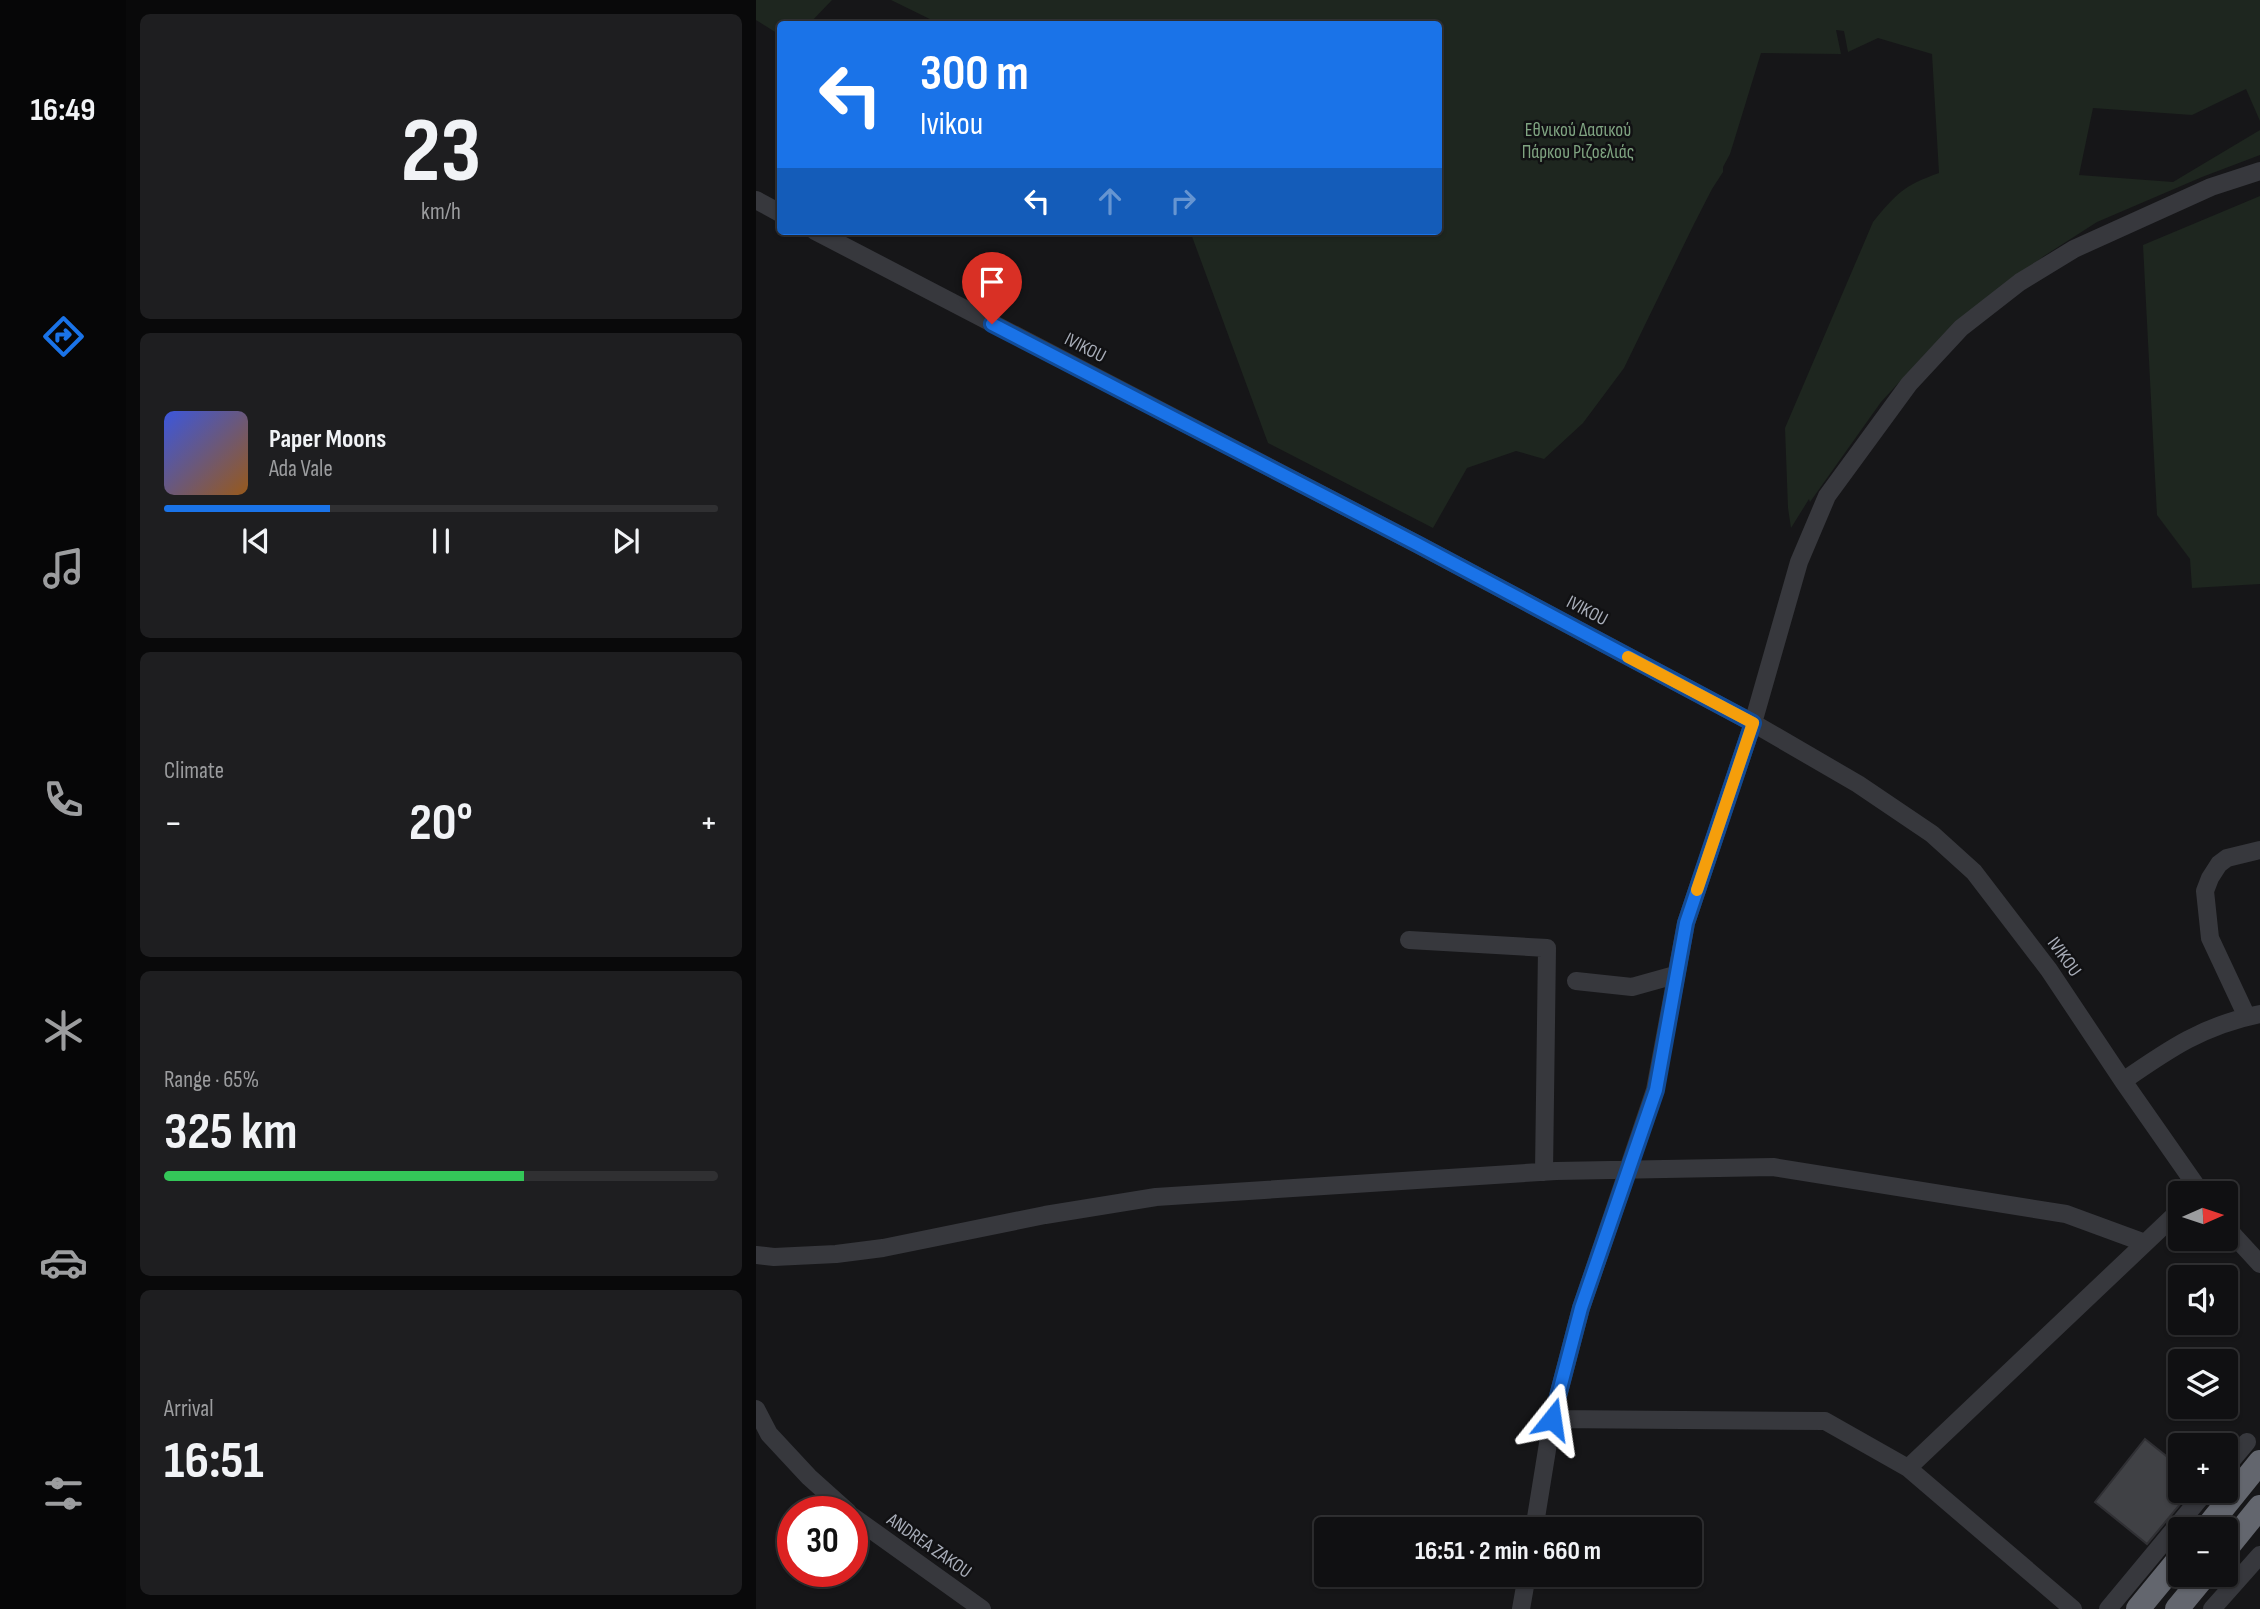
<!DOCTYPE html>
<meta charset="utf-8">
<style>
:root{--surface:#101012;--page:#1e1e20;--text:#f1f3f6;--muted:#9c9d9f;--line:#303032;--accent:#1a73e8}
body{margin:0;font-family:"Sofia Sans Condensed",sans-serif;background:var(--page);color:var(--text);height:100vh;display:flex;flex-direction:column;font-size:26px;white-space:nowrap}
*{box-sizing:border-box;margin:0}
p{font-size:23px;color:var(--muted)}
.icon{flex:none;width:38px;height:38px;fill:none;stroke:currentColor;stroke-width:2;stroke-linecap:round;stroke-linejoin:round}
.map{position:relative;flex:1;overflow:hidden}
.panel{display:flex;flex-direction:column;gap:14px;padding:14px;background:#09090a;width:630px}
.panel>*{flex:none}
.guide{position:absolute;left:21px;top:21px;width:665px;height:214px;border-radius:7px;box-shadow:0 2px 5px #0004,0 0 0 2px var(--line);background:#1a73e8;color:#fff;overflow:hidden}
.needle{width:46px;rotate:87deg}
.buttons{position:absolute;left:1412px;top:1181px;display:grid;gap:14px}
.buttons a{display:grid;place-items:center;width:70px;height:70px;border-radius:7px;background:var(--surface);box-shadow:0 2px 5px #0004,0 0 0 2px var(--line);font-size:35px}
.speed{position:absolute;left:21px;top:1496px;display:flex;gap:14px;font-size:35px;font-weight:700;text-align:center}
.speed>*{display:grid;place-content:center;width:91px;height:91px;border-radius:50%;background:var(--surface);box-shadow:0 2px 5px #0004,0 0 0 2px var(--line);line-height:1}
.speed .limit{border:10px solid #d22;background:#fff;color:#111}
.pin{position:absolute;display:grid;place-items:center;width:60px;height:60px;color:#fff;margin:-72px -30px;border-radius:50% 50% 50% 0;rotate:-45deg;box-shadow:0 0 7px #0007}
.pin .icon{rotate:45deg}
.me{position:absolute;width:77px;margin:-38px;rotate:15deg;stroke-linejoin:round;filter:drop-shadow(0 0 5px #0008)}
.turn{display:flex;align-items:center;gap:24px;height:147px;padding:0 28px;font-size:32px}
.turn .icon{width:91px;height:91px;stroke-width:2.5}
.turn b{display:block;font-size:49px;line-height:60px}
.lanes{display:flex;align-items:center;height:66px;padding:0 28px;background:#0003;justify-content:center;gap:35px;direction:ltr}
.lanes .off{opacity:.35}
.big{font-size:52px;font-weight:700;line-height:1.1}
.panel .widget{flex:1;display:flex;flex-direction:column;justify-content:center;gap:10px;min-width:0;padding:0 24px;border-radius:10px;background:var(--page)}
.panel .dial{align-items:center;gap:0}
.dial b{font-size:91px;line-height:1}
.song{display:flex;align-items:center;gap:21px}
.cover{width:84px;height:84px;border-radius:10px;background:linear-gradient(135deg,hsl(230 70% 55%),hsl(30 70% 35%))}
.played{height:7px;border-radius:4px;background:linear-gradient(90deg,var(--accent) 30%,var(--line) 30%)}
.keys{display:flex;justify-content:space-around;direction:ltr}
.heat{display:flex;justify-content:space-between;align-items:center;font-size:38px;direction:ltr}
.charge{height:10px;border-radius:5px;background:linear-gradient(90deg,#34c759 65%,var(--line) 0)}
.trip{position:absolute;left:558px;top:1517px;width:388px;height:70px;border-radius:7px;background:var(--surface);box-shadow:0 2px 5px #0004,0 0 0 2px var(--line);font-weight:700;line-height:70px;text-align:center}
main{display:flex;flex:1;min-height:0}
.menu{display:flex;flex-direction:column;width:126px;justify-content:space-around;align-items:center;background:#060607;color:var(--muted)}
.menu .icon{width:49px;height:49px}
.menu .active{color:var(--accent)}
.menu b{font-size:32px;color:var(--text)}
.map>svg:first-child{display:block}
.green{fill:#1e261f}
.building{fill:#404145;stroke:#303034;stroke-width:2}
.lines{fill:none;stroke-linecap:round;stroke-linejoin:round}
.minor{stroke:#37383d;stroke-width:18}
.highway{stroke:#63666e;stroke-width:24}
.route-casing{stroke:#114b97;stroke-width:18}
.route{stroke:#1a73e8;stroke-width:12}
.slow{stroke:#f59e0b;stroke-width:12}
.labels{text-anchor:middle;dominant-baseline:central;stroke-width:5;stroke-linejoin:round;paint-order:stroke}
.park-label{font-size:19px;fill:#7fa381;stroke:#111113}
.street-label{font-size:19px;fill:#a8adb8;stroke:#111113}
</style>
<main>
<nav class="menu">
<b>16:49</b>
<svg class="icon active" aria-label="directions" viewBox="0 0 24 24"><path d="M12 3l9 9-9 9-9-9zM9 14v-3h6M13 9l2 2-2 2"/></svg>
<svg class="icon" aria-label="music" viewBox="0 0 24 24"><path d="M9 18V5l10-2v13"/><circle cx="6" cy="18" r="3"/><circle cx="16" cy="16" r="3"/></svg>
<svg class="icon" aria-label="phone" viewBox="0 0 24 24"><path d="M5 4h4l2 5-3 2q2 4 5 5l2-3 5 2v4C11 20 4 13 5 4z"/></svg>
<svg class="icon" aria-label="climate" viewBox="0 0 24 24"><path d="M12 3v18M4 7l16 10M4 17L20 7"/></svg>
<svg class="icon" aria-label="car" viewBox="0 0 24 24"><path d="M5 17H2v-5l4-1 3-4h7l3 4 3 1v5h-3M9 17h6M6 11h13"/><circle cx="7" cy="17" r="2"/><circle cx="17" cy="17" r="2"/></svg>
<svg class="icon" aria-label="filters" viewBox="0 0 24 24"><path d="M4 7h16M4 17h16"/><circle cx="9" cy="7" r="2"/><circle cx="15" cy="17" r="2"/></svg>
</nav>
<section class="panel">
<div class="widget dial"><b>23</b><p>km/h</p></div>
<div class="widget">
<div class="song"><i class="cover"></i><div><b>Paper Moons</b><p>Ada Vale</p></div></div>
<div class="played"></div>
<div class="keys"><svg class="icon" aria-label="previous" viewBox="0 0 24 24"><path d="M18 5L8 12l10 7zM5 5v14"/></svg><svg class="icon" aria-label="pause" viewBox="0 0 24 24"><path d="M8 5v14M16 5v14"/></svg><svg class="icon" aria-label="next" viewBox="0 0 24 24"><path d="M6 5l10 7-10 7zM19 5v14"/></svg></div>
</div>
<div class="widget"><p>Climate</p>
<div class="heat"><a>−</a><b class="big">20°</b><a>+</a></div>
</div>
<div class="widget"><p>Range · 65%</p><b class="big">325 km</b><div class="charge"></div></div>
<div class="widget"><p>Arrival</p><b class="big">16:51</b></div>
</section>
<div class="map">
<svg width="1504" height="1609" viewBox="0 0 1504 1609">
<rect width="100%" height="100%" fill="#161618"/>
<!-- green -->
<path class="green" d="M0,0H76L53,24H24V35L0,20Z
M135,0H1504V121L1490,89L1436,115L1337,108L1323,175L1417,182L1504,130V155L1446,177L1341,222L1288,256L1225,304L1170,353L1125,402L1054,502L1053,499L1035,528L1032,508L1029,428L1117,222C1141,193 1147,186 1183,173L1176,54L1122,38L1092,52L1088,31L1080,30L1085,54L1005,53L974,154L967,167V172L956,189L938,224L868,368L827,423L788,459L760,451L711,468L677,528L512,443L434,231H682V24H184Z
M1504,196V584L1436,588L1434,559L1401,515L1387,245Z"/>
<!-- building -->
<path class="building" d="M1389,1439L1424,1467V1491H1435L1391,1544L1339,1502Z"/>
<g class="lines">
<!-- minor -->
<path class="minor" d="M0,200L24,213
M59,231L661,544L997,723L1102,784L1176,834L1218,872L1293,970L1367,1081L1446,1194
M653,940L791,948L788,1172
M820,981L876,987L919,975
M1491,1017L1454,938L1449,891L1454,878L1463,864L1471,858L1504,850
M1367,1081C1413,1049 1448,1025 1504,1014
M1470,1227L1504,1264
M0,1255L18,1257L80,1254L127,1248L289,1215L400,1197L800,1171L1017,1167L1310,1214L1389,1243
M0,1409L13,1434L53,1477L92,1512
M796,1419L1069,1421L1152,1468L1317,1609
M1470,1467L1491,1442
M1152,1468L1424,1210
M96,1516L226,1609
M778,1530L796,1419L825,1308L899,1090L930,923L997,723L1043,562L1071,496L1153,384L1205,328L1264,282L1318,249L1455,187L1504,171
M765,1609L771,1575
M1352,1609L1450,1491
M1456,1609L1504,1555"/>
<!-- highway -->
<path class="highway" d="M1449,1530L1504,1462
M1470,1549L1504,1507
M1382,1609L1424,1558
M1421,1609L1449,1575"/>
</g>
<g class="lines">
<defs>
<path id="route" d="M236,324L661,544L997,723L930,923L900,1090L825,1308L796,1419"/>
</defs>
<!-- route casing -->
<use href="#route" class="route-casing"/>
<!-- route -->
<use href="#route" class="route"/>
<!-- slow -->
<path class="slow" d="M872,657L997,723L941,890"/>
</g>
<g class="labels">
<!-- park labels -->
<g class="park-label">
<text x="822" y="130">Εθνικού Δασικού<tspan x="822" dy="22">Πάρκου Ριζοελιάς</tspan></text>
</g>
<!-- street labels -->
<g class="street-label">
<text transform="translate(329 348) rotate(27)">IVIKOU</text>
<text transform="translate(831 611) rotate(28)">IVIKOU</text>
<text transform="translate(1308 957) rotate(54)">IVIKOU</text>
<text transform="translate(173 1546) rotate(35)">ANDREA ZAKOU</text>
</g>
</g>
</svg>
<div class="buttons">
<a><svg class="needle" viewBox="-14 -14 28 28"><path d="M0-13l5 13h-10z" fill="#e53935"/><path d="M0 13l5-13h-10z" fill="#9c9d9f"/></svg></a>
<a><svg class="icon" aria-label="sound" viewBox="0 0 24 24"><path d="M4 9h4l5-4v14l-5-4H4zM17 9q2 3 0 6"/></svg></a>
<a><svg class="icon" aria-label="layers" viewBox="0 0 24 24"><path d="M12 4l9 5-9 5-9-5zM3 14l9 5 9-5"/></svg></a>
<a>+</a>
<a>−</a>
</div>
<div class="speed"><div class="limit">30</div></div>
<div class="pin" style="left:236px;top:324px;background:#d93025"><svg class="icon" aria-label="arrive" viewBox="0 0 24 24"><path d="M6 21V4h12l-3 4 3 4H6"/></svg></div>
<svg class="me" style="left:796px;top:1419px" viewBox="-20 -20 40 40"><path d="M0-17L14 15 0 8-14 15z" fill="#1a73e8" stroke="#fff" stroke-width="4"/></svg>
<div class="trip">16:51 · 2 min · 660 m</div>
<div class="guide">
<div class="turn"><svg class="icon" aria-label="left" viewBox="0 0 24 24"><path d="M17 20v-9H6M10 6l-5 5 5 5"/></svg><div><b>300 m</b>Ivikou</div></div>
<div class="lanes"><svg class="icon" aria-label="left" viewBox="0 0 24 24"><path d="M17 20v-9H6M10 6l-5 5 5 5"/></svg><svg class="icon off" aria-label="ahead" viewBox="0 0 24 24"><path d="M12 20V5M6 11l6-6 6 6"/></svg><svg class="icon off" aria-label="right" viewBox="0 0 24 24"><path d="M7 20v-9h11M14 6l5 5-5 5"/></svg></div>
</div>
</div>
</main>
